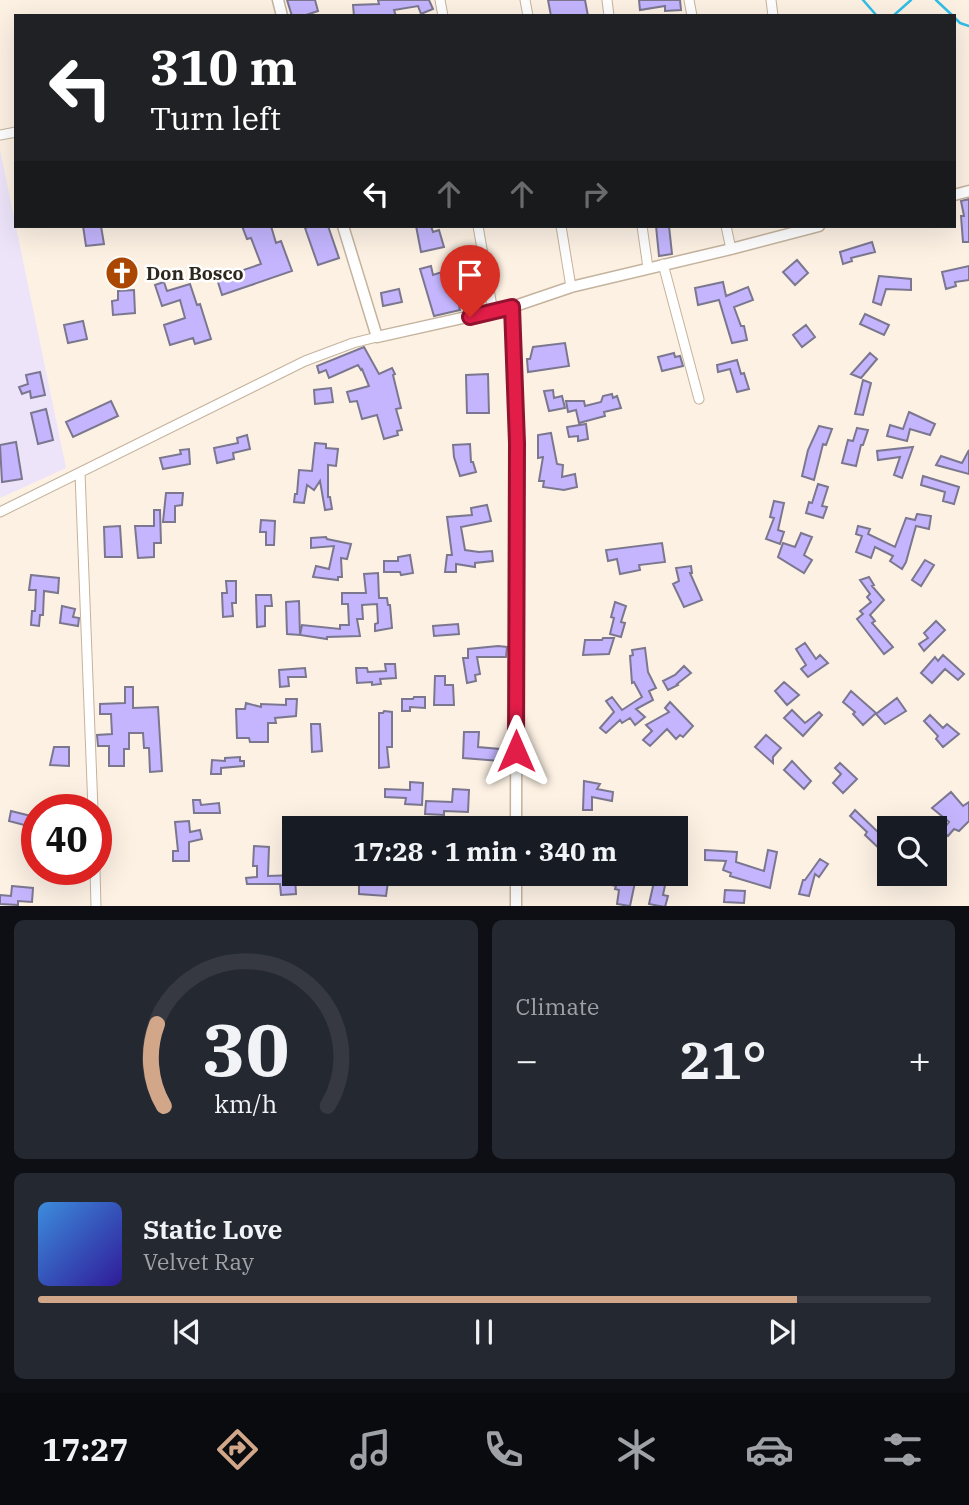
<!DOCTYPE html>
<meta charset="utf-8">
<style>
:root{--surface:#171b24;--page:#242831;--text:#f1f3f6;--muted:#9ea1a6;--line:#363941;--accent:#d1a689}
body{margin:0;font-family:"IBM Plex Serif",serif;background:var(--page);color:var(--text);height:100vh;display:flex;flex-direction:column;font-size:26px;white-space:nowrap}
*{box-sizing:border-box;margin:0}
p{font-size:23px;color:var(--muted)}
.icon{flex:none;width:38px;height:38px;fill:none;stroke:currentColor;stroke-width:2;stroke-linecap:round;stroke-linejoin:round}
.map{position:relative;height:906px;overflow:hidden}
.drawer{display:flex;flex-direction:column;gap:14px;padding:14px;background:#0d0f14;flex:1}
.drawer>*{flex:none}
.guide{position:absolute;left:14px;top:14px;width:942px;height:214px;border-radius:0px;box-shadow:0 7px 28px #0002;background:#202124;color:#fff;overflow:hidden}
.controls{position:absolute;left:877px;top:816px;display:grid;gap:14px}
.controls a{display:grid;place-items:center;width:70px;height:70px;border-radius:0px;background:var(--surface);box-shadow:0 7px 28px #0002;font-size:35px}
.speed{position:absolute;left:21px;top:794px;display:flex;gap:14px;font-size:35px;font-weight:700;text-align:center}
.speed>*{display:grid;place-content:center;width:91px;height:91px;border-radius:50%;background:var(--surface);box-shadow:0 7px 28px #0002;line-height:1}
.speed .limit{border:10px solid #d22;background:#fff;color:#111}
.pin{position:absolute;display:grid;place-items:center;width:60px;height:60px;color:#fff;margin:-72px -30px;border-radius:50% 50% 50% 0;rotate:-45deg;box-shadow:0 0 7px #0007}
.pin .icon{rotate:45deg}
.me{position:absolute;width:77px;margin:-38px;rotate:0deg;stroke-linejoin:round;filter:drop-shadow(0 0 5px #0008)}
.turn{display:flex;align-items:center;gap:24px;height:147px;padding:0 21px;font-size:32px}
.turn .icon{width:91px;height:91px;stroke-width:2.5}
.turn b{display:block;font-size:49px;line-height:60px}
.lanes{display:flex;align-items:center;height:66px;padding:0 21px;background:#0003;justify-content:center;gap:35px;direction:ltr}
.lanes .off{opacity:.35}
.big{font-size:52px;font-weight:700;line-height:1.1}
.drawer .card{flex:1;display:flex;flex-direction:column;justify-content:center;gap:10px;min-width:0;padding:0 24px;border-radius:10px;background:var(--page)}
.drawer .dial{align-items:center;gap:0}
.dial svg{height:182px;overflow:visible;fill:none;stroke:var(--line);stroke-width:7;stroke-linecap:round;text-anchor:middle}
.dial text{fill:var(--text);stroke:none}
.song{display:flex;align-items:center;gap:21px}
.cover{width:84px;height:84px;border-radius:10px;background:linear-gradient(135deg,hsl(210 70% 55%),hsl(250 70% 35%))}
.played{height:7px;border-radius:4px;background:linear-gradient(90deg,var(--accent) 85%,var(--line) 85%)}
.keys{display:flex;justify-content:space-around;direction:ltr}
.heat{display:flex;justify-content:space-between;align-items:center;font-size:38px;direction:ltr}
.drawer .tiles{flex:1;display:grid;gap:14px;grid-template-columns:1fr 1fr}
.card:last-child{grid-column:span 2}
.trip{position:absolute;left:282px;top:816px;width:406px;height:70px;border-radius:0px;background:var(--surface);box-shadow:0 7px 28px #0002;font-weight:700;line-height:70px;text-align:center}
.tabs{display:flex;height:112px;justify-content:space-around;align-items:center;background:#090b0e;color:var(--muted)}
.tabs .icon{width:49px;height:49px}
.tabs .current{color:var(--accent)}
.tabs b{font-size:32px;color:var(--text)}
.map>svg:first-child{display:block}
.education{fill:#ede4fa}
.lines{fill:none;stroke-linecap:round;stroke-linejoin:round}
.stream{stroke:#2fbee7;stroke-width:2.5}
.building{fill:#c4b5fe;stroke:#7b778f;stroke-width:2}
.minor-casing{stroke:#c5b39d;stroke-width:11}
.tertiary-casing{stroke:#c5b39d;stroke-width:13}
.minor{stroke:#fff;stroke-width:9}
.tertiary{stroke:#fff;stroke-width:10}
.route-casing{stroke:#92132f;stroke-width:18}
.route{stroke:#e11d48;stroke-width:12}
.labels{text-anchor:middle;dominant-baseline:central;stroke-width:5;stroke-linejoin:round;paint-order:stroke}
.poi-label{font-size:19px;font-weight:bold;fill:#2e271e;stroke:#fff;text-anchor:start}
</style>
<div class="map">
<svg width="969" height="907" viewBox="0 0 969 907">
<rect width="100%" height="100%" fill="#fcf1e3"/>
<!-- education -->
<path class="education" d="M0,150L66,468L0,498Z"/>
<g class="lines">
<!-- stream -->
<path class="stream" d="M863,0L877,16
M936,0L953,16
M893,16L911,0
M954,17L960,23L969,26"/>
</g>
<!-- building -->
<path class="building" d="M287,0H315L318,11L303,16H292Z
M378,0H429L433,9L421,14L418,6L394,10L396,16H354L353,5L379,4Z
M548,0H585L588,16H551Z
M639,0H680L681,10L665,11V6L640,10Z
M969,199V242H963L961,216H964L961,201Z
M83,226H101L104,244L86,246Z
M242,226H271L276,243L281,241L292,271L222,295L217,279L261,264L251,238L247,239Z
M311,226H328L339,258L318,265L305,228Z
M416,226H431L433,232L439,230L444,247L421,252Z
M656,226H669L672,254L659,256Z
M872,242L875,252L851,258L852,261L843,264L840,252Z
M797,260L808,273L795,285L783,272Z
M431,266L433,275L442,272L445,281L453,278L460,310L434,316L420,269Z
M969,266V280L955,282L956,286L946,289L942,272Z
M879,276L911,279V290L886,289L881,305L873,302Z
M164,282L167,291L190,284L197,305L200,304L211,339L195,344L193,338L170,345L164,325L185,318L180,300L162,306L155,285Z
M723,282L726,296L748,287L753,300L734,307L741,326H744L747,340L732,343L719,300L698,305L695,288Z
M399,289L402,302L383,306L381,293Z
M134,290L135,313L113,315L112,301L118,300V291Z
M865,314L889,325L884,335L860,324Z
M83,321L87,339L68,343L64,325Z
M806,325L815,337L802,347L793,335Z
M565,343L569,366L528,372L527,359H530L533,347Z
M364,347L379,374L392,368L395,374L393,375L401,408L396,409L402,430L397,431L398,435L384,439L377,415L362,419L357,401L350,402L347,392L369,386L362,369L361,370L358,365L329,378L326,370L319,373L317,366Z
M674,353L675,357L680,356L683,366L662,371L658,357Z
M870,353L877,359L861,378L851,374Z
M737,360L741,374L744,373L749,389L737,392L730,369L718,372L717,365Z
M40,372L45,395L31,398L30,391L22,394L19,387L28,384L26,375Z
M488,374L489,413H467L466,375Z
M863,380L871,383L863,415L855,414Z
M331,388L333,402L315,404L314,390Z
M553,390L554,398L562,396L565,408L549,411L544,391Z
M612,394L613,398L617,396L621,408L604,412L605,416L579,423L576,410L568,412L566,401H584L585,406L601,402L603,396Z
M111,401L118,416L73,437L66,422Z
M46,409L53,440L38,444L31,413Z
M909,412L935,424L930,435L910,429L907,441L887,436L890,425L903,429Z
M586,424L588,439L578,441V436L569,437L567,427Z
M819,426L832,429L826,445L823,444L814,480L802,476L808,450Z
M857,428L868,430L863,445H861L856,466L842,463L848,440L853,441Z
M551,433L557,464L563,465L562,477L575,474L577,487L564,490L543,487L544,481H539L543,457L538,458V435Z
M247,435L250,449L233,453L234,459L217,463L214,448L238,443L237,438Z
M16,442L22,479L2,482L0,445Z
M315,443L326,444V448L338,449L336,466L328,465V497H330L332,509L325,510L320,481L314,490L307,485L304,503L294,502L295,494H297L299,470L312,471Z
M470,444L471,462H473L476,472L460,476L454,457L453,445Z
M913,447L902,478L894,475L900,457L878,460L877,451Z
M189,449L190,464L163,469L160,458L181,454L180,450Z
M969,450V474L936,465L941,456L962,463Z
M923,476L959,487L954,504L943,501L945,492L921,485Z
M818,484L828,487L822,506L827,507L823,518L806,513L809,502L812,503Z
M166,493H183L182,505L175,506V522H163Z
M774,501L784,503L778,530L784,532L780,544L766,539L774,518L770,517Z
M487,505L491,521L461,527L465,550L479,552L492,551L493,561L475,563V567L456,564V572H445L447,555H452L447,517L472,515L471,508Z
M154,510H160L161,543H154V557L138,558L135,526H154Z
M917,514L931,516L929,529L916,526L906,562L902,569L890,561L893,556L875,547L871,558L856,552L862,536L856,534L858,526L870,529L868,534L895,547L906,518L915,520Z
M261,520L275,521L274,545H266V532H260Z
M120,526L122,557H105L104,527Z
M801,533L812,537L804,555L812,560L804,573L778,557L783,543L795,547Z
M326,537L327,539L351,544L347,559L341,558L342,577H338V580L313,577L316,566L329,569L334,546L311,548V538Z
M662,543L665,562L639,565L640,570L620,574L617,559L608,561L606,550Z
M410,555L413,573L401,575L400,572H384V561H398V557Z
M925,560L934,565L921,586L912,580Z
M691,566L692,573H690L702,600L684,607L673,584L679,581L676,568Z
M378,573L379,598H387L388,605H390L392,628L375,631V624L378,623L377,604L362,605L363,619H357L360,636L327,637V639L300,635L302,625L340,629V625H349L348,604H342V593H366L364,574Z
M31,575L59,578L58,593L44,591L43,615H40L39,626L31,625L32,611H35L36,590H29Z
M869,577L874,585L872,586L884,600L870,615L875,621L872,623L893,647L884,654L857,619L863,614L860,611L871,602L867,597L870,594L860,580Z
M226,581H236V603H232L233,616L223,617L222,593H227Z
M256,595H271L272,606H265V626L257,627Z
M299,601L300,635L287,634L286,602Z
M615,602L626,606L621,622L625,623L621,637L610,634L614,618L611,617Z
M62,606L75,609L73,617L79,618L78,626L60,623Z
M936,621L945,630L924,651L919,644L928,638L924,633Z
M458,624L459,634L434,636L433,626Z
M603,638H614L609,654L583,655L585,640H602Z
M805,643L816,659L820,655L828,663L808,677L801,669L806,665L796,649Z
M498,646L507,647L506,657H477L480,674L475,675L476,681L467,683L463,658H468V649Z
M645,648L648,672L656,688L649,691L653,700L636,709L645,717L635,725L630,718L622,723L620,720L606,733L600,728L614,712L606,701L612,697L622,710L642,697L634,682L632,683L630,656L633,655L632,650Z
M943,655L964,674L958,680L945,669L932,683L921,673L935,657L938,661Z
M385,664H395L396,678L380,679L381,684L372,685V682L357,683L356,668H367L368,672L386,671Z
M684,666L691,673L677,684L678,685L668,690L663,681L675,675Z
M305,668L306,677H288L289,686L280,687L279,670Z
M435,676H445V685H453L454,705H434Z
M784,682L799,695L787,705L775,691Z
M125,687H133V708L158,707L162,771L150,772L149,748H144L143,733H129V749H124V766H109V746H98L97,735L112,734L111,714H100V704L125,703Z
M851,691L876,713L863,725L853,714L855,712L843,702Z
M414,697H425V708L410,707V711H402V699H413Z
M897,698L906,711L885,724L876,714Z
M286,699H297L296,716L275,718L276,723H268V742H250L249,738H237L236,709H245L246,703L261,707V704L286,705Z
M670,702L693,726L683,737L680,735L676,739L667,729L650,746L643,740L652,731L646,725L669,712L665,708Z
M792,710L805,723L819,712L822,715L803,736L784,718Z
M384,711L392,712V747H387L389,767L379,768V713H383Z
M930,715L943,728L947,724L959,734L943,747L936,739L938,736L924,721Z
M311,724H320L322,751L312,752Z
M464,732H479L478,747L500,749V761L463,758Z
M766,735L781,748L773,757V763L755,747Z
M54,747H69V766L50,765Z
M240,757V761H244V766L221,768V774H211L212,760L225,761V758Z
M792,761L811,781L804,789L784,770Z
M840,763L857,779L843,793L833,783L841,774L835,768Z
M584,781L600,784L597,789L613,792L612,801L592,797V810H583Z
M410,782L423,783L422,805L405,804L406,798L385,797V789L410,790Z
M453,789L469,790L468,812L444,811V815L425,814L426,801L452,802Z
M951,792L963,806L969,802V821L959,831L954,829L948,836L942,831L949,822L932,808Z
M193,800H200L201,805L219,803L220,813H194Z
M855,810L881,835L884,831L889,834V846L884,853L865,835L867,832L850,816Z
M11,811L35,817L32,827L9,821Z
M189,821L190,832L200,830L202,839L189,842V861H173V851H178L175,822Z
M254,846L269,847L268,876L295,875L296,894L281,895L280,884H247L246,878L257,877V866H253Z
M705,850L737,852L736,862L764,871L768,850L777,852L770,888L730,876L731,873L723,870L726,861L705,860Z
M820,859L828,864L819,877L815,874L809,896L799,894L803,880H805Z
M593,873H637L630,906L617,904L619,890L615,889L616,886L592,880Z
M656,873L667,876L663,895L668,896L665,907L649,904Z
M380,875H389L386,896L359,894V884L379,885Z
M12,886L33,888L32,902L18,901V905L0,904V895L11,896Z
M725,890L745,891L744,903L724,902Z"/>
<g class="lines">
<defs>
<path id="minor" d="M440,0L443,16
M525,0L528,16
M607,0L609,16
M689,0L692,16
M771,0L773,16
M0,135L16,132
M478,226L493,312
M561,226L571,287
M642,226L648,268
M726,226L731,249
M663,264L699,399
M80,473L93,810
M0,512L305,361L353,343L377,337
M95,870L96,907"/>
<path id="tertiary" d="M278,0L282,16
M954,195L969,191
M343,226L377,337L512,307L571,287L731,249L819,226
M512,307L517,443L516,828
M516,907V873"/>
</defs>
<!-- minor casing -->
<use href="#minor" class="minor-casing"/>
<!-- tertiary casing -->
<use href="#tertiary" class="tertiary-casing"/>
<!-- minor -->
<use href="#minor" class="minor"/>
<!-- tertiary -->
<use href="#tertiary" class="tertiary"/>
</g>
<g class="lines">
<defs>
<path id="route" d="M470,317L512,307L517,443L516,751"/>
</defs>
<!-- route casing -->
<use href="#route" class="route-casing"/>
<!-- route -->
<use href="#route" class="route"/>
</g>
<!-- icons -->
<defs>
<symbol id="church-disc" viewBox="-11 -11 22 22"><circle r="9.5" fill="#aa4803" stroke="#fff"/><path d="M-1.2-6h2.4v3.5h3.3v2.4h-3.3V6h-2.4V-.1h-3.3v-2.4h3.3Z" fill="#fff"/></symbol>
</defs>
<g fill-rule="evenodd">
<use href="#church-disc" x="103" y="254" width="38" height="38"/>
</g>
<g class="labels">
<!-- poi labels -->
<g class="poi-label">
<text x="146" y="273">Don Bosco</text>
</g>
</g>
</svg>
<div class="controls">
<a><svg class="icon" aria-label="search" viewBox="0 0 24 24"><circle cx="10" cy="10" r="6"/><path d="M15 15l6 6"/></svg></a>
</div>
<div class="speed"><div class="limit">40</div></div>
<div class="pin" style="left:470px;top:317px;background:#d93025"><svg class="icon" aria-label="arrive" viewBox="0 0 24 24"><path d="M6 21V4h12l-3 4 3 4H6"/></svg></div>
<svg class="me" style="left:516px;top:751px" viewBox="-20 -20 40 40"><path d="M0-17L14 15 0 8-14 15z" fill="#e11d48" stroke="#fff" stroke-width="4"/></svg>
<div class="trip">17:28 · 1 min · 340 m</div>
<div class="guide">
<div class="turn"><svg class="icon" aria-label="left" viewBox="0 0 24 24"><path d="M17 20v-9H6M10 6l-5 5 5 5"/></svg><div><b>310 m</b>Turn left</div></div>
<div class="lanes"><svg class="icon" aria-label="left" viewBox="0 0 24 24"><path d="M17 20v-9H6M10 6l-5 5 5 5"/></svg><svg class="icon off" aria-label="ahead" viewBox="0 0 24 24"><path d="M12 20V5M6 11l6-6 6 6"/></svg><svg class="icon off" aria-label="ahead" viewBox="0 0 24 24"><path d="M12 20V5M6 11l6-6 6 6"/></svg><svg class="icon off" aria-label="right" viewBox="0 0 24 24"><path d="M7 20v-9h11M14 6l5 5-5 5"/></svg></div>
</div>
</div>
<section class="drawer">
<div class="tiles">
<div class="card dial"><svg viewBox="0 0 100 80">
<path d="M14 69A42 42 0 1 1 86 69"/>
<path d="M14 69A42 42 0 0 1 11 33" stroke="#d1a689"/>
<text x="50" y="56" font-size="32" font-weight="700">30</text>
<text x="50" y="72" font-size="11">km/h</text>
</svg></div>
<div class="card"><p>Climate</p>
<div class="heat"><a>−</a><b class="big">21°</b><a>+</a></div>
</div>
<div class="card">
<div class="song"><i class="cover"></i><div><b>Static Love</b><p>Velvet Ray</p></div></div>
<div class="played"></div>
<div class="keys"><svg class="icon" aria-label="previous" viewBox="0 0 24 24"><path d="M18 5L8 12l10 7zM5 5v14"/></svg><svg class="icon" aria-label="pause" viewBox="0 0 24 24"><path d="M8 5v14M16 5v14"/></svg><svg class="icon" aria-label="next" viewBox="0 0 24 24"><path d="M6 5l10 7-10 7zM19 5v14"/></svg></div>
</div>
</div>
</section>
<nav class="tabs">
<b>17:27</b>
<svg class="icon current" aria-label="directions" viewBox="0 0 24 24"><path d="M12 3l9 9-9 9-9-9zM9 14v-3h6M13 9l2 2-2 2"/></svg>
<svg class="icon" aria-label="music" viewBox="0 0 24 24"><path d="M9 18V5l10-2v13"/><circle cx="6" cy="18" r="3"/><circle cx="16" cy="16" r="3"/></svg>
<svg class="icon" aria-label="phone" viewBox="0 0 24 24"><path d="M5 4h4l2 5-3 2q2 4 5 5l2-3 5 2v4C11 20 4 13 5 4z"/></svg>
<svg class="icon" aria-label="climate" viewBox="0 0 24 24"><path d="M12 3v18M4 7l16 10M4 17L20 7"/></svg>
<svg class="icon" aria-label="car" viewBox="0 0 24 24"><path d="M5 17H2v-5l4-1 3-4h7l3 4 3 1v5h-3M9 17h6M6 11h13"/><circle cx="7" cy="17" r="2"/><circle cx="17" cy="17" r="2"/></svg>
<svg class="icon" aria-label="filters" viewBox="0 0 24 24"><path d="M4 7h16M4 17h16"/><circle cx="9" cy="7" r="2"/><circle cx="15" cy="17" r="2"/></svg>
</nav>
